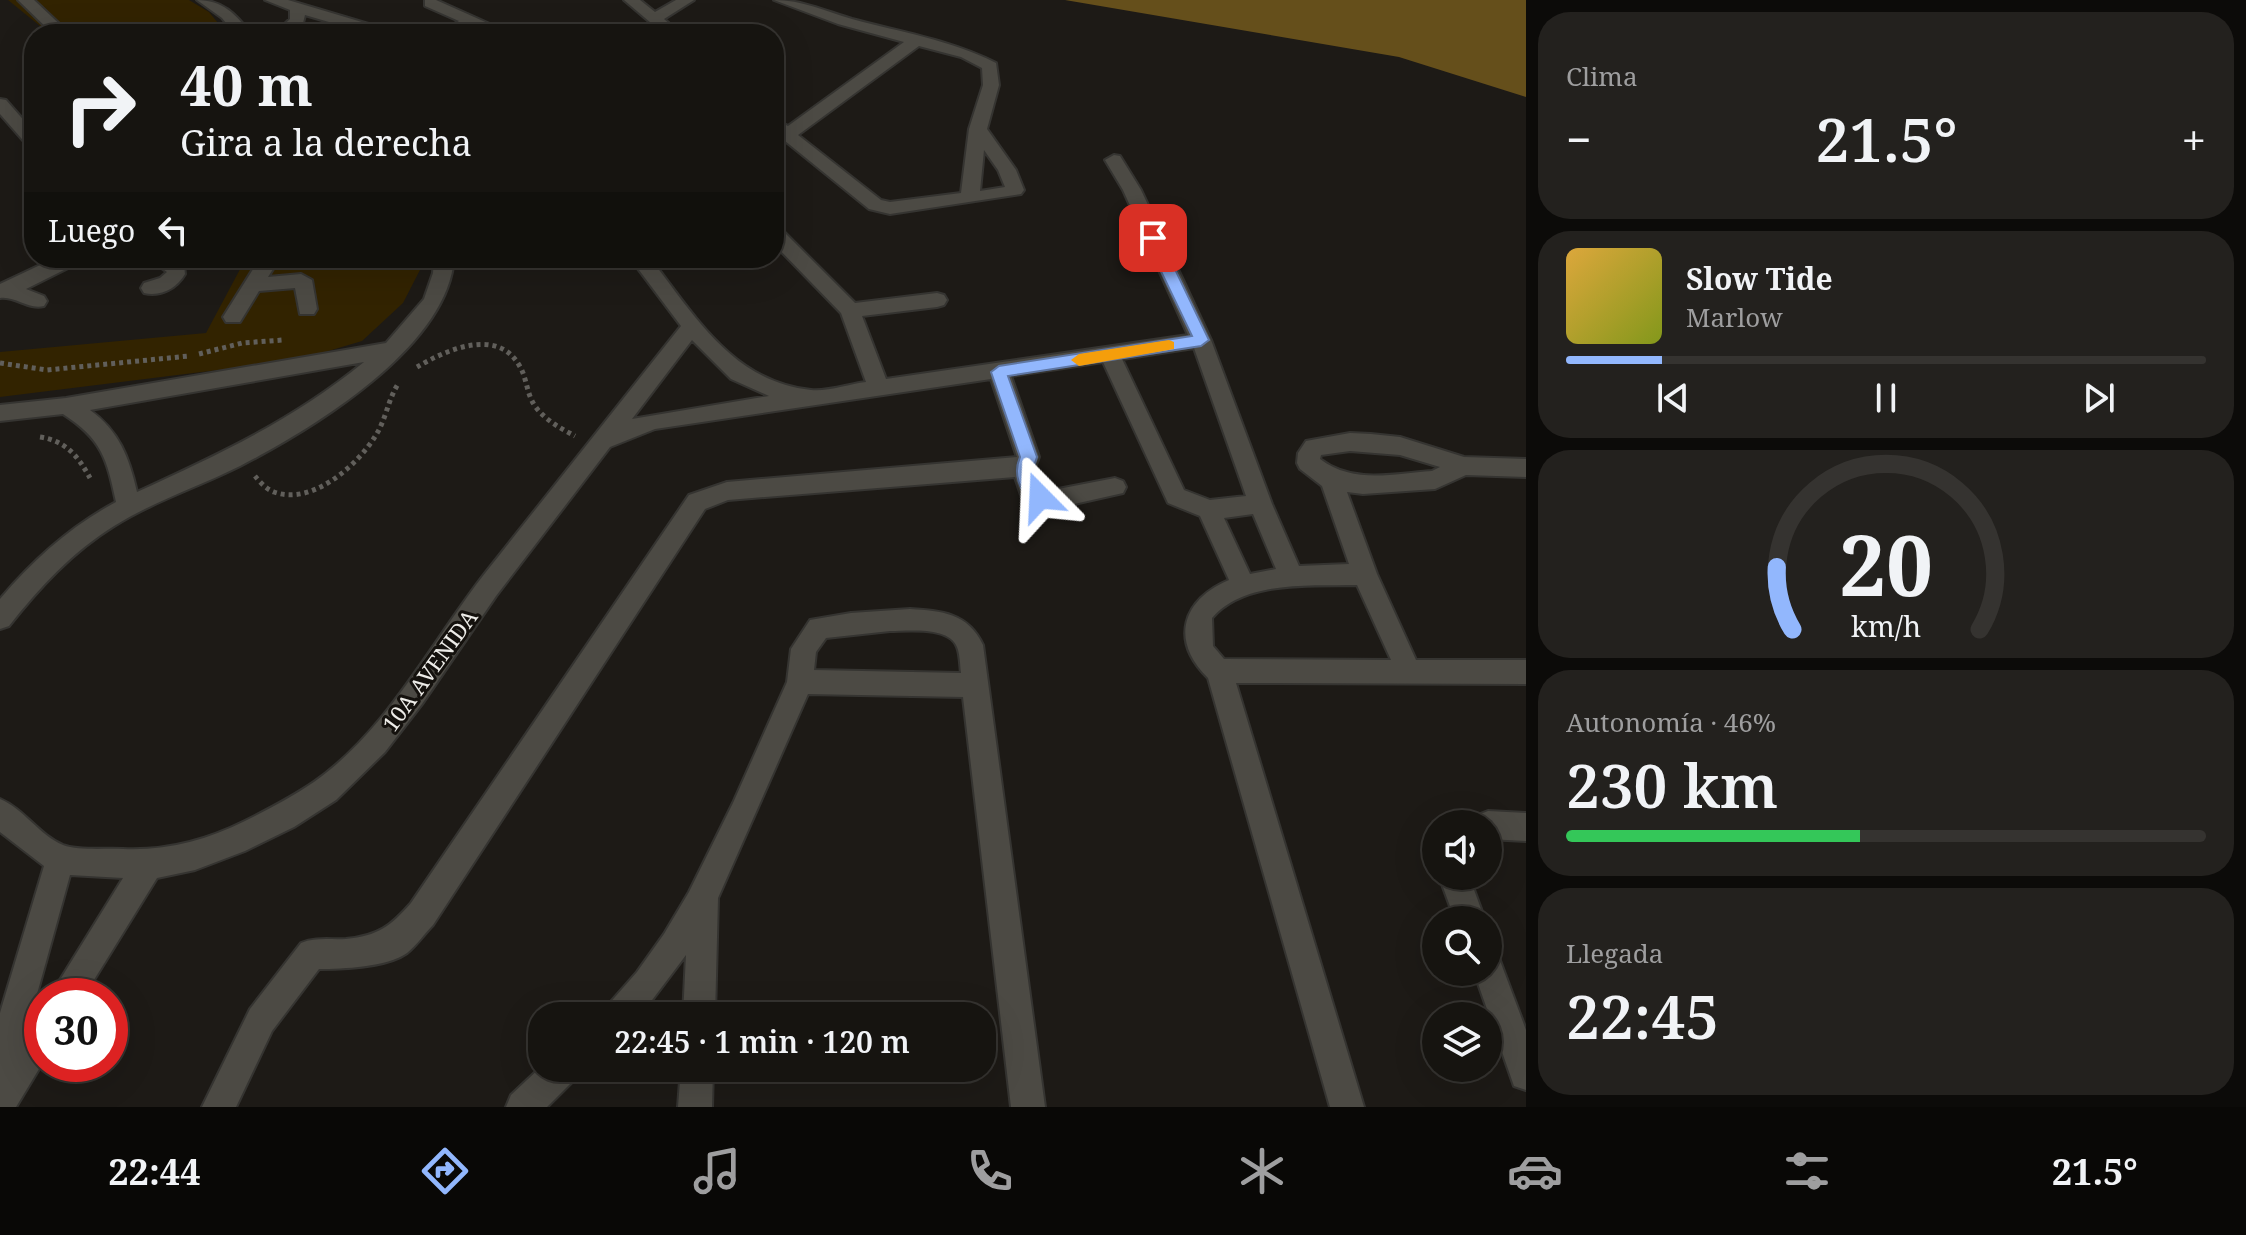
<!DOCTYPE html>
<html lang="es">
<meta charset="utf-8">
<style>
:root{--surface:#161410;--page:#23211e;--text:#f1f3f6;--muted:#9e9e9f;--line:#353330;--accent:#92b7fd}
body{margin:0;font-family:"Noto Serif",serif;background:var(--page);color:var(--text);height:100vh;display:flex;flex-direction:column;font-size:30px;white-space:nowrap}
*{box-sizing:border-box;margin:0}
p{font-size:26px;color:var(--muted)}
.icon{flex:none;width:44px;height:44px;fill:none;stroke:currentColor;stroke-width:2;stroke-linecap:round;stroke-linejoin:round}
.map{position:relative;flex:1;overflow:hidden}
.drawer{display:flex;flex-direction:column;gap:12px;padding:12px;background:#0c0b09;width:720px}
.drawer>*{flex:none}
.hud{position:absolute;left:24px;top:24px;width:760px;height:244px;border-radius:32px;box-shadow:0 8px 32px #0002,0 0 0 2px var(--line);background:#161410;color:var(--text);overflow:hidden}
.tools{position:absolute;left:1422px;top:810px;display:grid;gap:16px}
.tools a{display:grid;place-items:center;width:80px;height:80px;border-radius:50%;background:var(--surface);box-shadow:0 8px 32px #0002,0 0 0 2px var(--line);font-size:40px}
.speed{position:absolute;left:24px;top:978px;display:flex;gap:16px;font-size:40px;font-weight:700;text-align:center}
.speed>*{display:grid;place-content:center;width:104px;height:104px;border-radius:50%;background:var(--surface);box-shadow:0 8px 32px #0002,0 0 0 2px var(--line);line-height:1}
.speed .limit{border:12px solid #d22;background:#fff;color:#111}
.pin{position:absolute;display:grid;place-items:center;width:68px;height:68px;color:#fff;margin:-34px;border-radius:16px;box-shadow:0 4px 12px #0006}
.me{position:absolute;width:88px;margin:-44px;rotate:339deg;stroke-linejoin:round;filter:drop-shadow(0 0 6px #0008)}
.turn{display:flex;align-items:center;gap:28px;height:168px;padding:0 24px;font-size:36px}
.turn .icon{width:104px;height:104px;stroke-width:2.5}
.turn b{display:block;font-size:56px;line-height:68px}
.then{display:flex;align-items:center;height:76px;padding:0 24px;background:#0003;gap:16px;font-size:30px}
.big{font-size:60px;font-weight:600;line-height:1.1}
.drawer .tile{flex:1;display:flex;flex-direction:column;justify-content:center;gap:12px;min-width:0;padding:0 28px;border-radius:32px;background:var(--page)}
.drawer .dial{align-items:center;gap:0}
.dial svg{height:208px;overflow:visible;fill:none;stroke:var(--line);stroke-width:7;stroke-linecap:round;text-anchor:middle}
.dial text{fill:var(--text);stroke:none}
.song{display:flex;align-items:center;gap:24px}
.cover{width:96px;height:96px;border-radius:12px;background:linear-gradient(135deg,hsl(40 70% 55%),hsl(70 70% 35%))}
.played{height:8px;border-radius:4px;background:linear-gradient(90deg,var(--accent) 15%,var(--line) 15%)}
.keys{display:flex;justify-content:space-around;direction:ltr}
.heat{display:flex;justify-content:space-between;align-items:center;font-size:44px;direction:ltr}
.charge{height:12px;border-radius:6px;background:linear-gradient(90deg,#34c759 46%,var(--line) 0)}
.trip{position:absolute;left:528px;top:1002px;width:468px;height:80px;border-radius:32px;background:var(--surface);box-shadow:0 8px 32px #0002,0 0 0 2px var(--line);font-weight:600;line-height:80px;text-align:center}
.tabs{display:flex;height:128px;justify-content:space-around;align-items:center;background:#090806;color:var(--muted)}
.tabs .icon{width:56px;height:56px}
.tabs .active{color:var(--accent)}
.tabs b{font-size:36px;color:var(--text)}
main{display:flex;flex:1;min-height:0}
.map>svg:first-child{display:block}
.green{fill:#322300}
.forest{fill:#654f1b}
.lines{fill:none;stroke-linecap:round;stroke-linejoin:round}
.minor-casing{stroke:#353431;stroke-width:4}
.path{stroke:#615f5b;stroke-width:5;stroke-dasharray:4 4;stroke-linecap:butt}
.minor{fill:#4c4a44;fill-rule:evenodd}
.route{fill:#92b7fd;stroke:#5f77a4;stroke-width:2}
.slow{fill:#f59e0b}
.labels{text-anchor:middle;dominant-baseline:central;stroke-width:6;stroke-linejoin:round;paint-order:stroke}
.street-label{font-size:22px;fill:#edece8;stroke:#14110d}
</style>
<main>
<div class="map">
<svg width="1526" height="1107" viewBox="0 0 1526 1107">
<rect width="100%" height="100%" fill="#1d1a16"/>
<!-- green -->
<path class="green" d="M8,0H189L209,12L227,34H50Z
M246,258H417L420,270L403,303L362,341L298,360L0,397V352L206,333Z"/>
<!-- forest -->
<path class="forest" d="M1065,0H1526V97L1399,57Z"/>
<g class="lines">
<defs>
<path id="minor" d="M18,0H34L70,34H53Z
M197,0C222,0 236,14 251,34H235L222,18Z
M265,0H288L392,31L395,34H370L305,15L303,23L291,34H274L290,19V10Z
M425,0H436L512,34H491L472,26L458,34H439L459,21L425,6Z
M624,0H640L655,12L676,0H694L664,19L681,34H664Z
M774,0C802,0 825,11 852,19C900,32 951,40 996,63L999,85L987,129L1016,170L1024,190L1021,194L890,214L869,209L774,132V119L788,126L904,42L838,24ZM919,46L961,57L982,68L983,85L969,129L961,193L890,202L881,200L798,135ZM984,150L998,170L1005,187L980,191Z
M0,99L6,100L34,132V147L28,146L0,114Z
M1114,155L1120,156L1141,190L1211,340L1272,504L1299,566L1349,564L1322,486L1300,469L1297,463L1298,453L1306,441L1350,433L1371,434L1400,437L1464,457L1526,459V477L1466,475L1435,489L1363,494L1347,492L1377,574L1416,660H1526V684L1236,683L1364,1107H1330L1208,678C1169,640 1183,599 1229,580L1200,516L1168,503L1103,362L1011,376L1039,457L1035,467L1040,485L1053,490L1115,478L1123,481L1126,487L1123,493L1052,509L1022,498L1015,477L728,500L705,509L433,925C425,933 416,946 407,953C387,967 343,969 319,969L272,1031L236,1107H202L250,1009L301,943C316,937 330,940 346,939C378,936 391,926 411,903L689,495L727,482L1017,457L991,379L655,429L610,447L496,596L422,704L385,752L336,800L294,827L245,851L195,870L157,878L84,996H50L123,878L70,875L27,1030L31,1024L42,1019V1064L16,1107H0V1013L44,866L0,832V799C24,809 39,835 63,845C79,851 106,848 123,849C166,851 207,840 245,821C269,809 292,797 314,782C388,730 431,642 486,572C551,490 616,408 681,326L630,258H650C695,316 733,382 811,390C827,392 849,384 866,382L841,313L774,244V227L781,229L855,303L937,293L944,295L947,300L944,305L937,307L862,316L886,379L1188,335L1123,190L1105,160ZM692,340L731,379L769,396L632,419ZM1194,348L1246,496L1210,500L1184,490L1122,359ZM1350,451L1400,455L1440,467L1432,471C1392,474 1353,484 1320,459L1321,455ZM1253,514L1276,569L1250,574L1224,518ZM1357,585L1391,660L1224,659L1213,646L1212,618C1244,580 1312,586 1357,585Z
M55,258H81L78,263L26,289L44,296L47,301L44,306C28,310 16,296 0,298V284Z
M148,258H172L184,265L185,274C177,288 161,297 144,293L141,288L144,283L160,278L167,272Z
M260,258H280L268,277L301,274L312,280L317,309L314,314H300L295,288L259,291L240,322H226L223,317Z
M434,258H454C448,347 312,429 240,466C198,487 154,501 114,526C72,552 39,588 9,626L0,629V599C33,560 71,526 116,502C107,459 102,439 63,414L0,421V405L66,398L386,343L424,299L433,273ZM364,362C293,420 220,454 137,492C129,457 119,431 90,410Z
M910,609C942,611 968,613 983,645L1045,1107H1011L963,697L808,694L718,898L715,1016H683L686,955L640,1016H603L608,1005L637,972L664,934L689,892L733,803L787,682L791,649L810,620L851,613ZM890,631C908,631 949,626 957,647C960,654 960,665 961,673L814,670L816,652L826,638Z
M1488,811L1526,813V841L1488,839V824H1474L1478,815Z
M1439,876H1469L1485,920H1455Z
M1488,954L1499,958L1526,1030V1090L1514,1086L1474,972H1488Z
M542,1066L580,1068L575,1079L547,1107H506L511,1095Z
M681,1068H713L712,1107H678Z"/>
</defs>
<!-- minor casing -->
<use href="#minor" class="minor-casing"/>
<!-- path -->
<path class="path" d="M199,354L242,343L283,340
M0,363L47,370L189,356
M417,367C446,350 497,327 519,365C527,377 526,393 535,406C545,420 560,428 575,436
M40,437C66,441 78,456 90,478
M255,476C260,482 266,489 274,492C312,506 358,465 376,435C386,419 388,400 398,384"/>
<!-- minor -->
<use href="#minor" class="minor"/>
</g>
<!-- route -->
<path class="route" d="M1153,234L1160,238L1209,340L1201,346L1008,376L1037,457C1029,476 1040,483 1048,497L1046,502H1033C1019,492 1013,473 1020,457L991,372L999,366L1192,336L1145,238Z"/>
<!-- slow -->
<path class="slow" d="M1169,340L1174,342V349L1079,366L1071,360L1079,354Z"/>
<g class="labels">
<!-- street labels -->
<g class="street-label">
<text transform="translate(429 670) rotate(-54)">10A AVENIDA</text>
</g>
</g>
</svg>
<div class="tools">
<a><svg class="icon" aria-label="sound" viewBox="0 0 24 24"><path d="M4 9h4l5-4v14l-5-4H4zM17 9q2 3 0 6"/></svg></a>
<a><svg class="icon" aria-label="search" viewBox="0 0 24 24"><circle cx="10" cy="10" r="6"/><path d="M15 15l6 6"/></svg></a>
<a><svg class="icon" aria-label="layers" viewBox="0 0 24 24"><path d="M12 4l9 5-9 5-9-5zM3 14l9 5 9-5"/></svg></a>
</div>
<div class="speed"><div class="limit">30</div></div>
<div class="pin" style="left:1153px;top:238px;background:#d93025"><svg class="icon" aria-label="arrive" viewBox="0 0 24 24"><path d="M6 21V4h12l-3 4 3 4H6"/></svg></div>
<svg class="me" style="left:1040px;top:497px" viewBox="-20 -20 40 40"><path d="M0-17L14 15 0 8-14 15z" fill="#92b7fd" stroke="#fff" stroke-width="4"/></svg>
<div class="trip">22:45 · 1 min · 120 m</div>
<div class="hud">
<div class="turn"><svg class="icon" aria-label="right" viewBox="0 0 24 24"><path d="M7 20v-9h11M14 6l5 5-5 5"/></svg><div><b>40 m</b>Gira a la derecha</div></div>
<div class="then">Luego<svg class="icon" aria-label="left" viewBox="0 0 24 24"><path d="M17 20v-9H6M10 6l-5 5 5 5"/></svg></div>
</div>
</div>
<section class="drawer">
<div class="tile"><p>Clima</p>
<div class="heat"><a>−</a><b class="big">21.5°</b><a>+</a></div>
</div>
<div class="tile">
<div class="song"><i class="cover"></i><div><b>Slow Tide</b><p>Marlow</p></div></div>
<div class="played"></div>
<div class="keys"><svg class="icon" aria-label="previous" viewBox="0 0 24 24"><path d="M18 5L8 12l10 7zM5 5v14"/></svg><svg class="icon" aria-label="pause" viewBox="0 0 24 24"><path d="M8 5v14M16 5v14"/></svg><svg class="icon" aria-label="next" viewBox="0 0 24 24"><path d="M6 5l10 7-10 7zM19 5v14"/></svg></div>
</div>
<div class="tile dial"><svg viewBox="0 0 100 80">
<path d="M14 69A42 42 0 1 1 86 69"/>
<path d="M14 69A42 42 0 0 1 8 45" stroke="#92b7fd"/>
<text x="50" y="56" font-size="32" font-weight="700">20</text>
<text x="50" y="72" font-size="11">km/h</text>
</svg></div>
<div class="tile"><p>Autonomía · 46%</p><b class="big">230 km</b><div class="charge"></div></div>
<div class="tile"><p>Llegada</p><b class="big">22:45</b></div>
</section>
</main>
<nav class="tabs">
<b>22:44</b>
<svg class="icon active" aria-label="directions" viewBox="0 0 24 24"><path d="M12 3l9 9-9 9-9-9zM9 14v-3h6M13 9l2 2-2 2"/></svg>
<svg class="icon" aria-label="music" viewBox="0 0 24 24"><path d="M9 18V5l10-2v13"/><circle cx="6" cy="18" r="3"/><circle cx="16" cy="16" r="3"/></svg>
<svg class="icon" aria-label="phone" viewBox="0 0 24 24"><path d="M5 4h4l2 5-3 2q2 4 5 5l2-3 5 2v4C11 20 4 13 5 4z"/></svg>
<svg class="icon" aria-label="climate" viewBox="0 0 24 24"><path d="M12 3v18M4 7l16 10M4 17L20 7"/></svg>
<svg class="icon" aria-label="car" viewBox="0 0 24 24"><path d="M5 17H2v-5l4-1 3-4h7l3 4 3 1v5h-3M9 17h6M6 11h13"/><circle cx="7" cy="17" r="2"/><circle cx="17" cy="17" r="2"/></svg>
<svg class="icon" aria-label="filters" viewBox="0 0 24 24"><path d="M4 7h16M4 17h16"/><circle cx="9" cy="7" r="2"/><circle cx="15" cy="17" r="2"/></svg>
<b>21.5°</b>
</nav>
